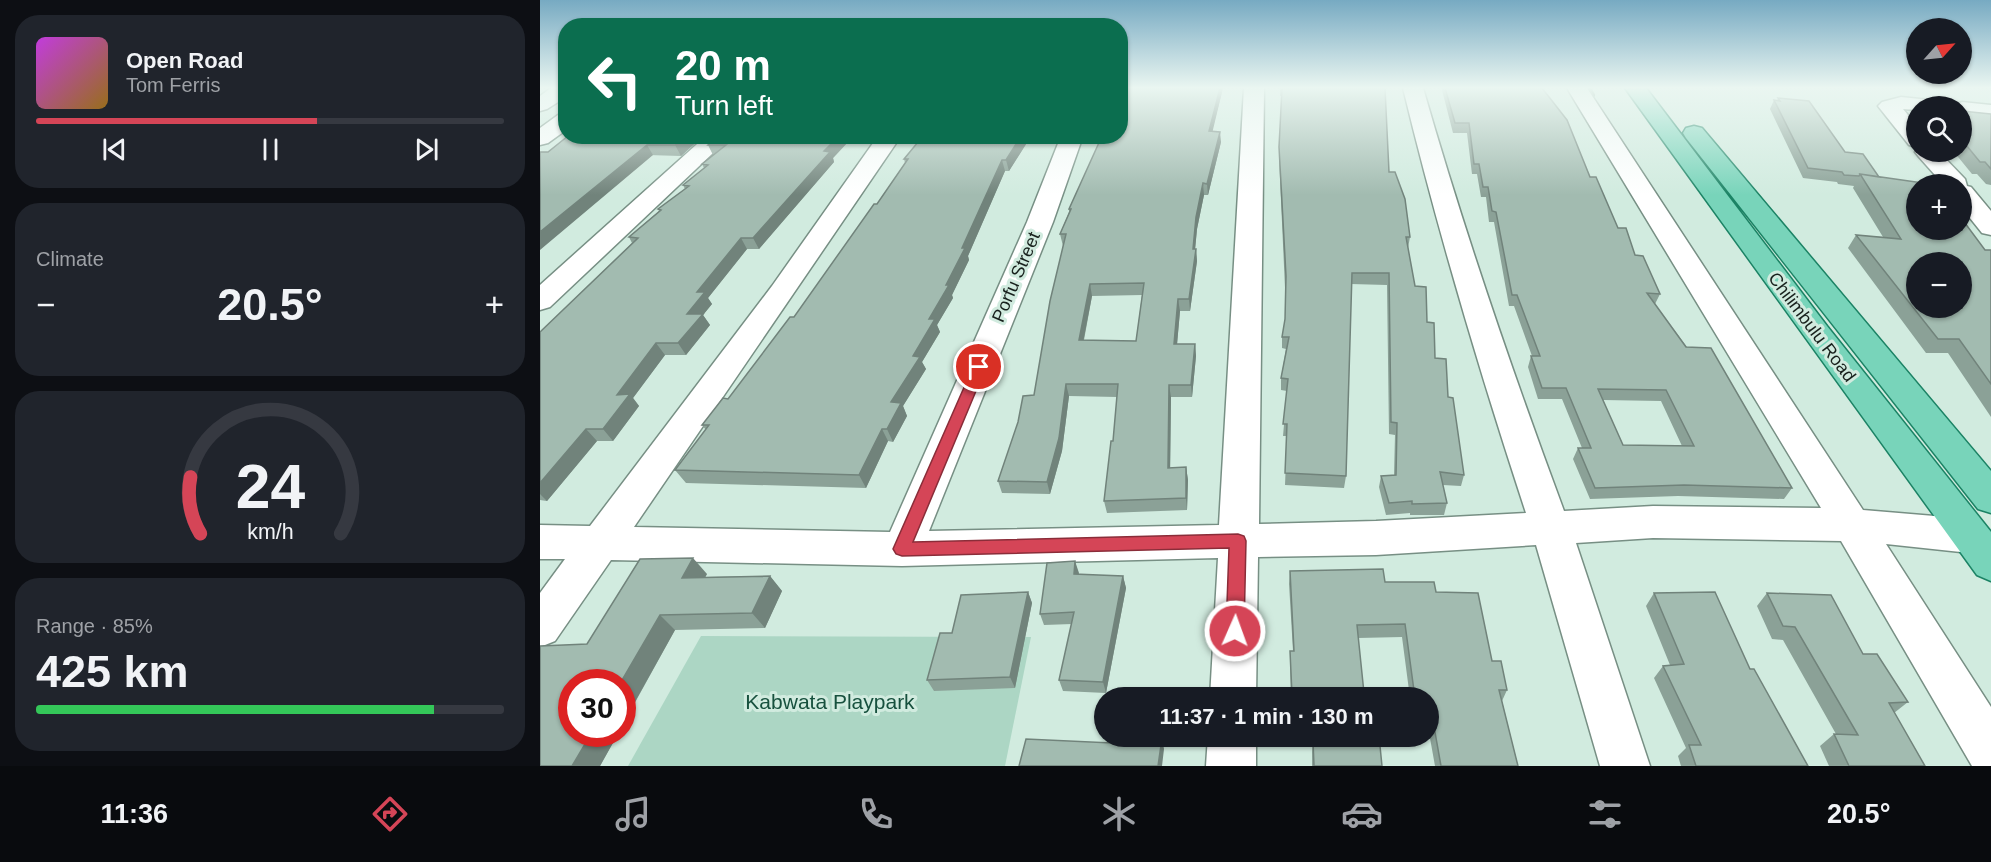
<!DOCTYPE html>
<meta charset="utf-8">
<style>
:root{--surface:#171b24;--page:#20242c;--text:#f1f3f6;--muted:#9ea1a6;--line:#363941;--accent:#d54557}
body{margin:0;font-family:Helvetica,sans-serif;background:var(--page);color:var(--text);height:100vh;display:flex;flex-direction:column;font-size:22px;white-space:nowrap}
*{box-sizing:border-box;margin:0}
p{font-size:20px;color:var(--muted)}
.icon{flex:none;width:33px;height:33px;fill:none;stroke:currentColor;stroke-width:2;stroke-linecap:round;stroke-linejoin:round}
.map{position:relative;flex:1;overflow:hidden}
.drawer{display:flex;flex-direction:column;gap:15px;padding:15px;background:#0d0f14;width:540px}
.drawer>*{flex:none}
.banner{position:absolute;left:18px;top:18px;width:570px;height:126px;border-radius:24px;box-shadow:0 2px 4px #0004;background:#0b6e4f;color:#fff;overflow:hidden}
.needle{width:39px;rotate:63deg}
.tools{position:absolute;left:1366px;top:18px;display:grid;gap:12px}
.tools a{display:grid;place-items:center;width:66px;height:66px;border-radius:50%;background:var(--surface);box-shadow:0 2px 4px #0004;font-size:30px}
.speed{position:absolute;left:18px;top:669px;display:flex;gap:12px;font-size:30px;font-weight:700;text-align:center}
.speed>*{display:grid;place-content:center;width:78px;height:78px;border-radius:50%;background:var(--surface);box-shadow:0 2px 4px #0004;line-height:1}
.speed .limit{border:9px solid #d22;background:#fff;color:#111}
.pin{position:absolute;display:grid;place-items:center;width:51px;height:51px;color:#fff;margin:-26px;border:3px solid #fff;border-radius:50%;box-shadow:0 2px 6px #0007}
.me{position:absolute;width:66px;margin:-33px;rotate:2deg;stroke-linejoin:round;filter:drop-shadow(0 0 4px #0008)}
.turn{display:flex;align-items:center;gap:21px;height:126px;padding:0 18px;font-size:27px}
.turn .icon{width:78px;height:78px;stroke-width:2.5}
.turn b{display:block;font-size:42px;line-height:51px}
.big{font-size:45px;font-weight:700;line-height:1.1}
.drawer .widget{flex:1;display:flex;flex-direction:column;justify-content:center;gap:9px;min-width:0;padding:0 21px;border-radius:24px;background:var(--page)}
.drawer .dial{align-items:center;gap:0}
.dial svg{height:156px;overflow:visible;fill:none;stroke:var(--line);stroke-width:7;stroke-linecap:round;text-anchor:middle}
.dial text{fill:var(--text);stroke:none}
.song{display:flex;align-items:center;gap:18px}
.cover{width:72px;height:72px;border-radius:9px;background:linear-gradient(135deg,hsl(290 70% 55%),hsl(40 70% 35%))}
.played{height:6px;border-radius:3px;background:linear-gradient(90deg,var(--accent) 60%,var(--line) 60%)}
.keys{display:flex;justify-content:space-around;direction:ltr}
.heat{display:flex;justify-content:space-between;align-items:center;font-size:33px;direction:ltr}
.charge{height:9px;border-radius:4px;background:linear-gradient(90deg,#34c759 85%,var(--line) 0)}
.trip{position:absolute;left:554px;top:687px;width:345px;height:60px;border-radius:30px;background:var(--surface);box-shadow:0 2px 4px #0004;font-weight:700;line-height:60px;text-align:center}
.menu{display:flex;height:96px;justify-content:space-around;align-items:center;background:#090b0e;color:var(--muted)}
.menu .icon{width:42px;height:42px}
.menu .selected{color:var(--accent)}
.menu b{font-size:27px;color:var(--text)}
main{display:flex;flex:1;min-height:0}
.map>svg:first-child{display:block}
.green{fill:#acd6c4}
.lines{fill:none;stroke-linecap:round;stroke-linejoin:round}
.stream{stroke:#547668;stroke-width:6}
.minor-casing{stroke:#778f84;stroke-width:3}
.major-casing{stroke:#1c8365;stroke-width:3}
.minor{fill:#fff;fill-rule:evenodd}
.major{fill:#78d4ba;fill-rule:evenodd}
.wall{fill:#8ba197;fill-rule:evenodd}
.shaded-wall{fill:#71837b}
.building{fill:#a2bbb0;stroke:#71837b;stroke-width:1.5;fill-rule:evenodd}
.route{fill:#d54557;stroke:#8a2d39;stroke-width:1.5}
.labels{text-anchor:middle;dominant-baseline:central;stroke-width:6;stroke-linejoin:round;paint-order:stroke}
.street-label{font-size:18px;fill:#18211d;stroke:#d1ebdf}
.near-park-label{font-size:21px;fill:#17513e;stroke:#d1ebdf}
</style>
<main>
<section class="drawer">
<div class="widget">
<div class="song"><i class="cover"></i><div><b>Open Road</b><p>Tom Ferris</p></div></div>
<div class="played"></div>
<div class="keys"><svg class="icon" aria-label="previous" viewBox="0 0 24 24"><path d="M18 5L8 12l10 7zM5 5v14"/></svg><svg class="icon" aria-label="pause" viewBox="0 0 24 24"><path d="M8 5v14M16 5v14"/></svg><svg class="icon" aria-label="next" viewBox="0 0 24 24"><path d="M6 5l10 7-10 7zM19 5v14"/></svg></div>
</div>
<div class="widget"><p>Climate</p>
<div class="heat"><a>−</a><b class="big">20.5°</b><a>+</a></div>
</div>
<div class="widget dial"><svg viewBox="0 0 100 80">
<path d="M14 69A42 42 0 1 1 86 69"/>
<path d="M14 69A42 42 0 0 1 9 40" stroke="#d54557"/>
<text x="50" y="56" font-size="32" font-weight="700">24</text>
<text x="50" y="72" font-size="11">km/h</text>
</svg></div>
<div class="widget"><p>Range · 85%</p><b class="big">425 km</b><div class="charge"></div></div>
</section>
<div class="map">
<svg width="1451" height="766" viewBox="0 0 1451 766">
<rect width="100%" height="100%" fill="#d1ebdf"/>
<!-- green -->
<path class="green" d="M161,636L491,637L465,766H88Z"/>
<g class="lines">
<!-- stream -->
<path class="stream" d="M1048,88L1052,95"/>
<defs>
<path id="minor" d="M11,88H26V97L7,109L0,111V96Z
M704,88H724L719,524L836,521L986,513C940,373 898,232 863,88H883C924,231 972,371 1024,511L1113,506L1281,508L1027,88H1047L1323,510L1430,519L1444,524L1450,536L1444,548L1430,553L1346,544L1451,707V766H1432L1301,541L1113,538L1036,543L1110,766H1060L996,545L836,555L718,557L716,698H670L678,558L362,566L71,560L15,641L0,647V593L25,559H0V525L50,526L232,286L338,136H361L94,527L350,532L487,222L521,136H543L513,222L389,531L679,525Z
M1361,97L1409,102L1413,106H1377V110L1363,109L1377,126V147L1369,145L1338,106L1342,102Z
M1422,102L1451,105V117L1422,114V106H1412Z
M26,114V130L8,143L0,145V128L18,115Z
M166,136H191L10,307L0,310V285Z
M1377,150L1399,152L1425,179L1427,186L1431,187L1451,211V235L1442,233L1422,208V184H1403L1379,157L1375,152Z
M668,736H716V766H666Z"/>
<path id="major" d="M1085,88H1106L1287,326L1451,532V581L1437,575Z
M1154,126L1162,128L1451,471V513L1438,509L1146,138L1143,133L1146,128Z"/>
</defs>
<!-- minor casing -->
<use href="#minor" class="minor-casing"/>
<!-- major casing -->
<use href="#major" class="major-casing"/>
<!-- minor -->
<use href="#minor" class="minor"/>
<!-- major -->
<use href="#major" class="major"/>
</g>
<!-- wall -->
<path class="wall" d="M580,88H683L672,131L681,142L668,195H664L657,229L655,249H656L657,261L650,311H640L637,344H655L656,356L652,397H631L630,468L646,467L648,480L647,510L567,513L564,501L573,441L577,397L529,396L522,451L510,494L462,493L458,481L494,395L523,246L520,234L529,212V209L560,142ZM602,295L596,341L544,340L552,296Z
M740,88H845L849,172L870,237L868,248L875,286L887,322L895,358L908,397L924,475L921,486L903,485L907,503L904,515H870V513L846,515L839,487L841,476L854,475L855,435L849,434L847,285L811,284L806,476L804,488L745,485L747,436H743L747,391L741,390V378L746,349L742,348V337L745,320V288L739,157L742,96H740Z
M902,88H1002L1078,228L1120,294L1115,304L1252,488L1244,499L1138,496L1050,499L1033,459L1038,448H1042L1022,399H998L988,367L991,356H992L974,306H969L954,222H949L946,197H941L937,174H932L927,133H913L902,90ZM1063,400L1121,401L1142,446L1083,445Z
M1238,98L1305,152L1339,177L1445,250H1451V417L1408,353H1386L1308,248L1316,235L1343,237L1313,188L1314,186L1298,184L1297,182L1263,178L1230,109L1234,100L1237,101Z
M1422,111L1451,114V185L1446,184L1437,174H1432L1414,152H1422Z
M28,136H163L141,156L8,152Z
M177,136H306L308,142L293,158L294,162L219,249H207L168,298L172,304L163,315L170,325L146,355H125L93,398L99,406L73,441H57L7,501L0,500V332L92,243L89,237L119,211L118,209L145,189L143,185L164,168L162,164L173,155L168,145Z
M383,136H487L488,141L469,171H465L428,256L429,260L412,295L413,298L397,325L400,332L382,362L386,369L363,406L367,416L353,442L348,441L326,488L146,483L135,470L166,430L162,425L188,399L254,317L337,204L365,163L364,159Z
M535,561L538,575L583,576L586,588L566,693L523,691L519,680L532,624L504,625L500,614Z
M750,571L845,582L896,592L952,661L967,690L962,701L978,766H895L888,727V698H870L862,637L818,638L824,693V698H751L750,663V651H753L749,584Z
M167,574L165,577L230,576L242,591L225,628L135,630L60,766H0L47,644Z
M488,592L492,603L475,688L394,691L387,680Z
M1114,593L1210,669L1268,766H1141L1138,756L1146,748L1114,678L1123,666L1130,665L1106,606Z
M1227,593L1323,654L1368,702L1354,713L1385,766H1289L1280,746L1294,734H1296L1243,640L1232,639L1217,606Z
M773,741L842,766H772V752Z"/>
<!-- shaded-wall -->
<path class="shaded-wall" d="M680,88H683L670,142L669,131Z
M680,132L681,142L668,195L667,184Z
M145,136H163L141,156L135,145Z
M299,136H306L308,142L293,158L294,162L219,249L213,238L284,151Z
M481,136H487L488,141L469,171L466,160Z
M107,145L113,155L0,250V232Z
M462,160L465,171L428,256L429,260L412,295L413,298L397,325L400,332L382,362L386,369L363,406L367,416L353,442L347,429L351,402L373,356L389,319L406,285L422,248Z
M663,183L664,195L657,229L654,261L653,249L656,217Z
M201,238L207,249L168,298L172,304L163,315L170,325L146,355L138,343L147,314L157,292Z
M656,249L657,261L650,311L649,299Z
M550,284L552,296L541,353L539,340Z
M638,299L640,311L636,356L634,344Z
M116,343L125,355L93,398L99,406L73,441L63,429L77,395Z
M655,344L656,356L652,397L651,385Z
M526,384L529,396L522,451L510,494L507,482Z
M629,385L631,397L630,480L628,468Z
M46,429L57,441L7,501L0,494V483Z
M342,429L348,441L326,488L319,475Z
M646,467L648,480L647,510L646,498Z
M153,558L167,574L157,593L142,578Z
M535,561L539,573L537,586L534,574Z
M230,576L242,591L225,628L212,613Z
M583,576L586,588L566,693L563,682Z
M488,592L492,603L475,688L470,677Z
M120,615L135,630L82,725V682H81Z
M51,734H78L60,766H32Z
M622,738L624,749L622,766H618Z"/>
<!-- building -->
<path class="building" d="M580,88H680L669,131L680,132L667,184L663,183L656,217L653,249H656L649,299H638L634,344H655L651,385H629L628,468L646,467V498L564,501L571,441H573L578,384H526L519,438L507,482L458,481L478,422L483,396L494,395L510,301L526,234H520L531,209H529L562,136H580ZM604,283L596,341L539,340L550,284Z
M742,88H845L849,172H855L865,199L870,237H866L875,286L886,287L887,322L894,323L895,358L906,359L908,397L913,398L924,475L900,472L907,503L872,504V501L849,503L841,476L856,475L857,423L851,422L849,273H812L806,476L745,473L747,424H743L748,379L741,378L749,337H742L745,319L746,276L739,147Z
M905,88H1002L1027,120L1050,177H1056L1078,228H1086L1095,255L1103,256L1120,294L1107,293L1146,347L1171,348L1252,488L1144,485L1055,488L1038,448H1051L1026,388H1002L991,356H1000L977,295H972L956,212L952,211L948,187H943L939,164H934L929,123H915ZM1058,389L1126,390L1154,446L1083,445Z
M1238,98L1269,101L1305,152L1323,154L1339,177L1320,174L1319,176L1304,175L1302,172L1268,168L1234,100L1240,101Z
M1422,111L1451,114V169L1445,162H1440L1422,140V128H1425L1422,125Z
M28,136H145L135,145H107L0,232V152H8Z
M177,136H299L284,151L290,152L213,238H201L157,292H165L147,314H163L138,343H116L77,395L90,394L63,429H46L0,483V332L98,238L89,237L121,210L118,209L149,186L143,185L168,165L162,164L186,145H168Z
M383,136H481L466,160H462L422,248H425L406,285H409L389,319H395L373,356L380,357L351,402L361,403L347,429H342L319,475L135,470L169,425H162L183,398L188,399L250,317H254L334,204H337L368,159H364Z
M1320,174L1390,184H1377V230H1422V219L1445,250H1451V384L1419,339H1398L1316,235L1361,239ZM1377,262H1422V308H1377Z
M153,558L142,578L230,576L212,613L120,615L81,682H32V734H51L32,766H0V646L47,644L100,559Z
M535,561L534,574L583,576L563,682L519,680L534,612L500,614L507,563Z
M843,569L845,582H894L896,592L938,593L952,661H961L967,690H959L978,766H901L890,704H888V698H875L865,624L817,625L824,693L752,695L750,651H754L750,571Z
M488,592L470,677L387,680L400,633H412L421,595Z
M1175,592L1210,669H1214L1268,766H1156L1149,745H1161L1123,666L1144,664L1114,593Z
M1227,593L1291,595L1323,654H1337L1368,702L1349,703L1385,766H1309L1294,734L1318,735L1255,627L1243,626Z
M584,690L594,691V698H582Z
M573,736L622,738L618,766H479L486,739L572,743Z
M818,736H839L842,766H774L773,741L816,742Z"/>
<!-- sky -->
<linearGradient id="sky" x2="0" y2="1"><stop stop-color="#77aac2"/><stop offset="0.45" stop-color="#eaf6f1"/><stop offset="1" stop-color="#eaf6f1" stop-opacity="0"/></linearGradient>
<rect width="1451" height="195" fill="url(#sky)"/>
<!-- route -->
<path class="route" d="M439,362L446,367L373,542L698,534L704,536L706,541L704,631L702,636L695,639L689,636L686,631L689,548L362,556L356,554L353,549L433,367Z"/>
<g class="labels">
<!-- street labels -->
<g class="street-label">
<text transform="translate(476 277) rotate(-67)">Porfu Street</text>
<text transform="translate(1272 327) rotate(53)">Chilimbulu Road</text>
</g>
<!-- near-park labels -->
<g class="near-park-label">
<text x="290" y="701">Kabwata Playpark</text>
</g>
</g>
</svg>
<div class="tools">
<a><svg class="needle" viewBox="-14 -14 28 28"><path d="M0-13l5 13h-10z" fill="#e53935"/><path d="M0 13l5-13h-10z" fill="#9ea1a6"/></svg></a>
<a><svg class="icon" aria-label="search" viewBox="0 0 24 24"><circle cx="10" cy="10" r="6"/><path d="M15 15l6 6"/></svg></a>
<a>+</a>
<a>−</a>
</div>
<div class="speed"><div class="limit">30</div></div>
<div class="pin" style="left:439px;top:367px;background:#d93025"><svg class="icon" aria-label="arrive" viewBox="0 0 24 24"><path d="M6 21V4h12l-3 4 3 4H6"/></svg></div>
<svg class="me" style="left:695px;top:631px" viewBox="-20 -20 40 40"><circle r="17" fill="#d54557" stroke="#fff" stroke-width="3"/><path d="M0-11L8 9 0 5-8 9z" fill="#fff"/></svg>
<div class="trip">11:37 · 1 min · 130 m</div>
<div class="banner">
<div class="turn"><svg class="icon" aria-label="left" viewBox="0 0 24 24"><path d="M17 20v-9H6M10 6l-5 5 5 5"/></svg><div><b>20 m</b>Turn left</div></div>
</div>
</div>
</main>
<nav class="menu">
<b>11:36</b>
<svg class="icon selected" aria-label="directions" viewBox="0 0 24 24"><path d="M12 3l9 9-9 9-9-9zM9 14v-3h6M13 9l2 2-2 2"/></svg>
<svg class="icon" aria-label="music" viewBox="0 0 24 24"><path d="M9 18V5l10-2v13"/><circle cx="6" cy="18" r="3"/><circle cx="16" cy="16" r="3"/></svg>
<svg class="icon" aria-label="phone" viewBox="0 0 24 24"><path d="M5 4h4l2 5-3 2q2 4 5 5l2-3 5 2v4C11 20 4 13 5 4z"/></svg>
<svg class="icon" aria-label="climate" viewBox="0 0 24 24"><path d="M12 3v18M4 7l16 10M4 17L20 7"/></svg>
<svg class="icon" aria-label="car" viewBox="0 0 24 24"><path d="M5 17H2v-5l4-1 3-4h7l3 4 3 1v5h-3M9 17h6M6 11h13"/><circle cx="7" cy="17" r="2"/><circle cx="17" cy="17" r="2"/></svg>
<svg class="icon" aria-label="filters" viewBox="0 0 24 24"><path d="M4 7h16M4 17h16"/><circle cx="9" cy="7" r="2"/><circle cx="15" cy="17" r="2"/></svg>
<b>20.5°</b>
</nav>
